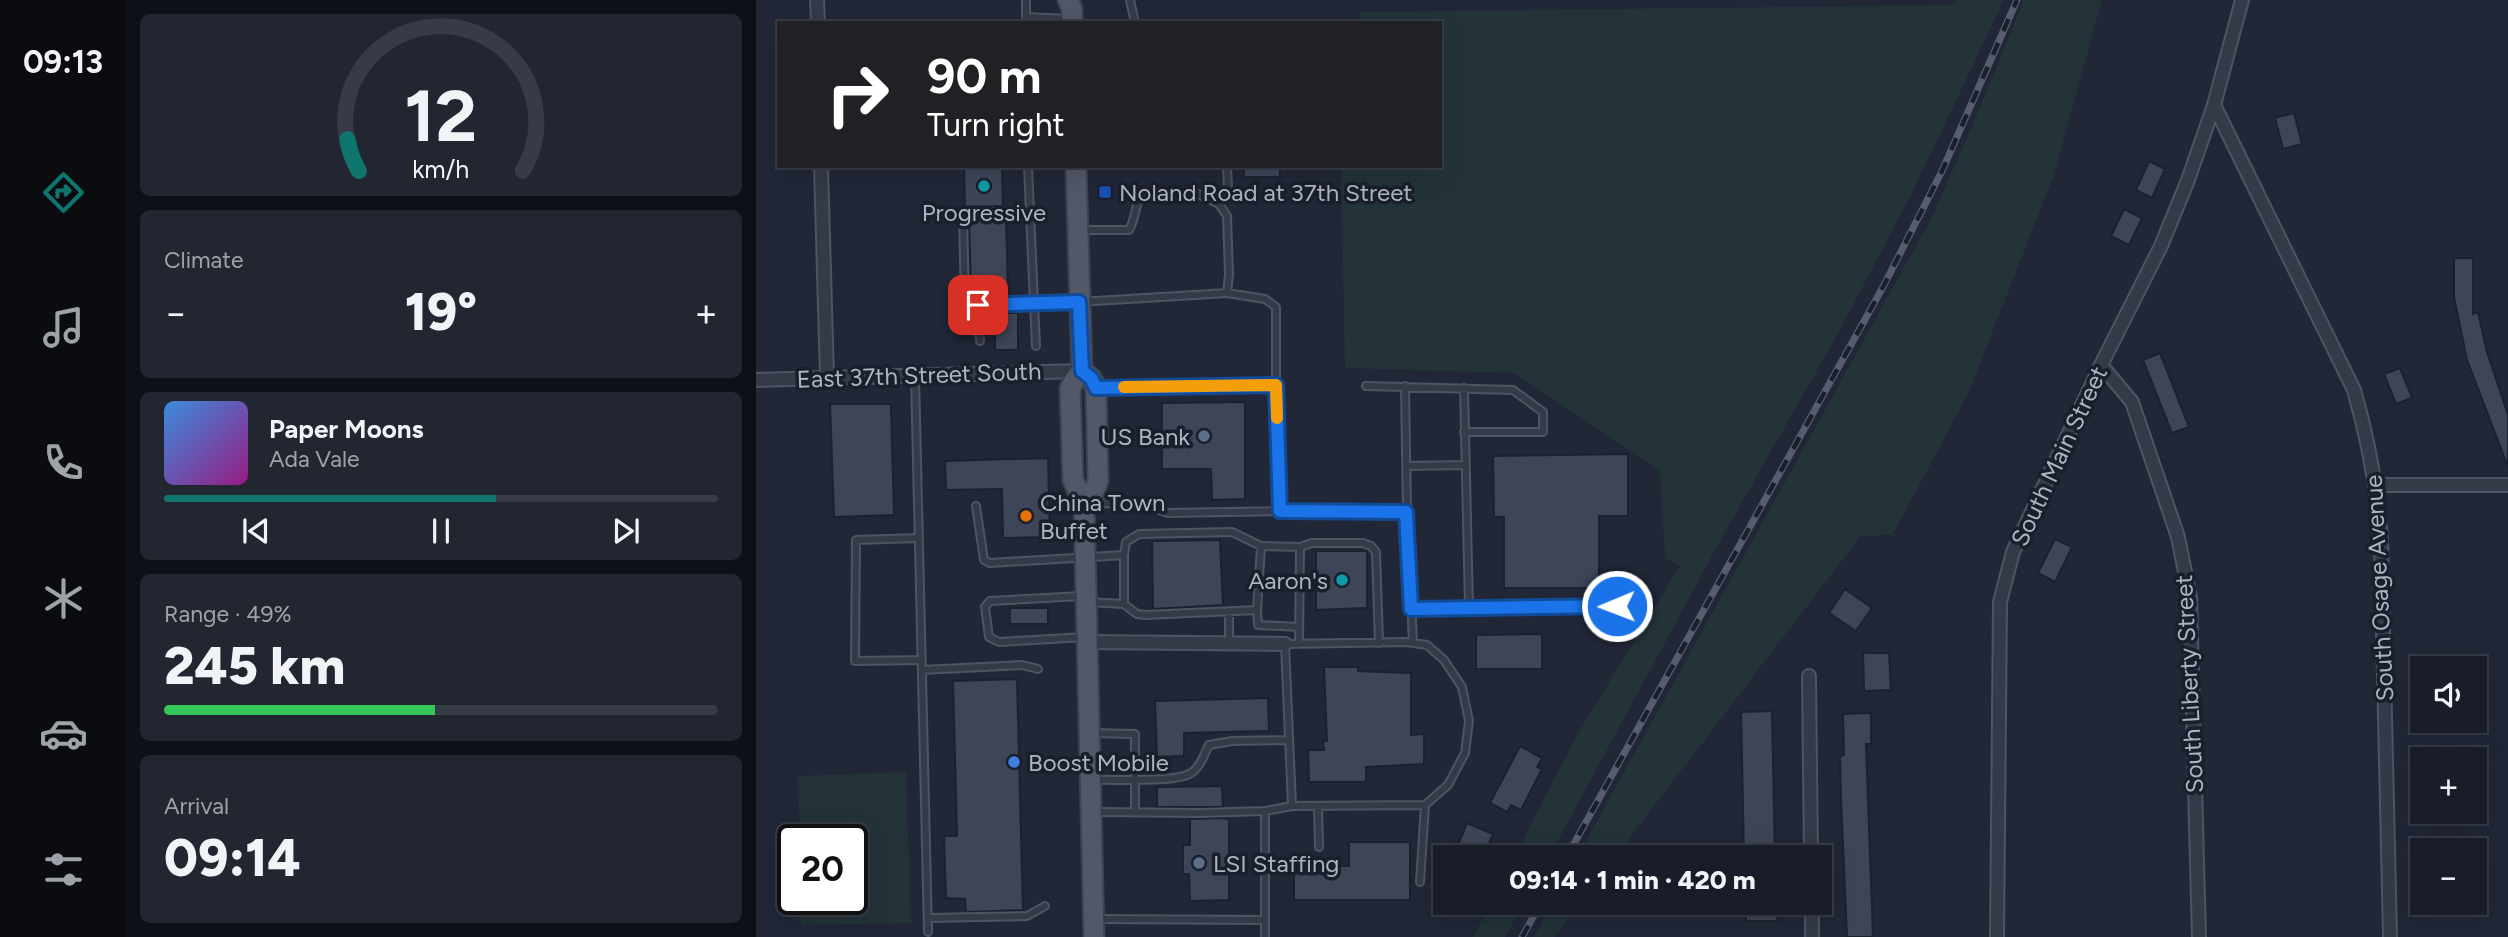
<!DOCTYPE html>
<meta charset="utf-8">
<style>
:root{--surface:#191d29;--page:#222631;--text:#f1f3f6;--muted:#9fa2a8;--line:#373b46;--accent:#0f766e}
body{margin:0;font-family:Figtree,sans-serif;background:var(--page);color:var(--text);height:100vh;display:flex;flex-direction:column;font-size:26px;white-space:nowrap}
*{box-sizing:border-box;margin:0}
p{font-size:23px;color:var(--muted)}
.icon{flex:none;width:38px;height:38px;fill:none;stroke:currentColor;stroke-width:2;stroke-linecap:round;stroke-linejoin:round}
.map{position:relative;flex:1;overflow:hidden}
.drawer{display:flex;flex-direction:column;gap:14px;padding:14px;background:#0e1017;width:630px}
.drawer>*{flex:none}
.guide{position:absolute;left:21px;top:21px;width:665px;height:147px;border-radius:0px;box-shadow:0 7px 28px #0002,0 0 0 2px var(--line);background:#202124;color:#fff;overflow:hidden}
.controls{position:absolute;left:1654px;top:656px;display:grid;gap:14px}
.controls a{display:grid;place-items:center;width:77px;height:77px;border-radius:0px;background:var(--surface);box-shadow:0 7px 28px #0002,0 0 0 2px var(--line);font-size:35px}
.speed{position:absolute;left:21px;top:824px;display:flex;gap:14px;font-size:35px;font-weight:700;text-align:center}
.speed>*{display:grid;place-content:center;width:91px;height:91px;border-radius:50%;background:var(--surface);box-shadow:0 7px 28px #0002,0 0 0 2px var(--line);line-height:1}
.speed .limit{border:4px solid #111;border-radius:10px;background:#fff;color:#111}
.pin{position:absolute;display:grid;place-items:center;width:60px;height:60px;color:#fff;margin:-30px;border-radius:14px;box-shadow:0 4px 10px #0006}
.me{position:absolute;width:77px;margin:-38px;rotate:269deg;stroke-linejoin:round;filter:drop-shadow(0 0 5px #0008)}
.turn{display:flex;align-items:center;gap:24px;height:147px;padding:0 35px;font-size:32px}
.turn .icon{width:91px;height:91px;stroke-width:2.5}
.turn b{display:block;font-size:49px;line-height:60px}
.big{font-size:52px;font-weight:800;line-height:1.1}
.drawer .tile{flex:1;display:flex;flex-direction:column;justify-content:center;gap:10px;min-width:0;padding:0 24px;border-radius:10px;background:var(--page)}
.drawer .dial{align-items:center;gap:0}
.dial svg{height:182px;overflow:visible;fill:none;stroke:var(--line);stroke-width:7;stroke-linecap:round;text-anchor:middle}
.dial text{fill:var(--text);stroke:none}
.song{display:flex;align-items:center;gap:21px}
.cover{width:84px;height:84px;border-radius:10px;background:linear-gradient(135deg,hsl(210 70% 55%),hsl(310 70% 35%))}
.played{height:7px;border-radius:4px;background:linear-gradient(90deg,var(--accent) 60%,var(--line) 60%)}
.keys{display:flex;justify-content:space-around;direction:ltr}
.heat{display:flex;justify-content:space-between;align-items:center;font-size:38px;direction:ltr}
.charge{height:10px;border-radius:5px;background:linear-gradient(90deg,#34c759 49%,var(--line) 0)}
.trip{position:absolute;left:677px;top:845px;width:399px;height:70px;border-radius:0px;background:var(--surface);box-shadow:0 7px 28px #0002,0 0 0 2px var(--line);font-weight:800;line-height:70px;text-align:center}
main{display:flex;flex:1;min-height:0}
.tabs{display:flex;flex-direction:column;width:126px;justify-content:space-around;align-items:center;background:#0a0c10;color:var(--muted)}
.tabs .icon{width:49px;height:49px}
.tabs .current{color:var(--accent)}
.tabs b{font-size:32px;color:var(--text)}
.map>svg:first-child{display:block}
.green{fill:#233338}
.building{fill:#3d4557;stroke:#1c212e;stroke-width:2}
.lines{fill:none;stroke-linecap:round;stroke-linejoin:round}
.lane-casing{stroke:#4f5462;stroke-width:10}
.street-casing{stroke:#4f5462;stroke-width:16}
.primary-casing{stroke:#3e4351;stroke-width:23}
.lane{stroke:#353a48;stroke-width:6}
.street{stroke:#353a48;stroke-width:12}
.primary{stroke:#525868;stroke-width:19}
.rail-casing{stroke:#575d6f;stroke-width:7}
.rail{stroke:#1a1f2c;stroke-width:4.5;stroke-dasharray:13;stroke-linecap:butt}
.route-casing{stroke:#114b97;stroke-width:18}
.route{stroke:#1a73e8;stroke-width:12}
.slow{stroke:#f59e0b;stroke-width:12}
.culture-dot{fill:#0f9aa8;stroke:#1a1f2c;stroke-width:2.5}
.transit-dot{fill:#1a4fb4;stroke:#1a1f2c;stroke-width:2.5}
.service-dot{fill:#5c6f8a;stroke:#1a1f2c;stroke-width:2.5}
.food-dot{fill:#e8710a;stroke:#1a1f2c;stroke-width:2.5}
.shop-dot{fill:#3f7fe0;stroke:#1a1f2c;stroke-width:2.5}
.labels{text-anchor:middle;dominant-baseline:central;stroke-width:7;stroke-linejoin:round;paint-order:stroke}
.poi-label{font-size:24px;fill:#afb4c4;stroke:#1a1f2c;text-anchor:start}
.street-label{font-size:24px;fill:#afb4c4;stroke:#1a1f2c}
</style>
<main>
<nav class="tabs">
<b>09:13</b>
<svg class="icon current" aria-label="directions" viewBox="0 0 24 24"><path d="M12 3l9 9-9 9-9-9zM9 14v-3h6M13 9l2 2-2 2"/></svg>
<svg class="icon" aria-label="music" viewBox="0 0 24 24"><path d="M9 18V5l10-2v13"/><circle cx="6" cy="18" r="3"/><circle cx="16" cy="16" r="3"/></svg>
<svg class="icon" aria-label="phone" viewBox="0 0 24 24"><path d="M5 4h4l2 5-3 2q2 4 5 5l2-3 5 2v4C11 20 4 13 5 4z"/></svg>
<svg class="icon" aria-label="climate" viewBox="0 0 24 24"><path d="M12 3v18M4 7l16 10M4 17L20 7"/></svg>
<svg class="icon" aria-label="car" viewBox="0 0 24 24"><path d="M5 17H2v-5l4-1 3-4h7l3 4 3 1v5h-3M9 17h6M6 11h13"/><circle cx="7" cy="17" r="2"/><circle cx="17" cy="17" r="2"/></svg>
<svg class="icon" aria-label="filters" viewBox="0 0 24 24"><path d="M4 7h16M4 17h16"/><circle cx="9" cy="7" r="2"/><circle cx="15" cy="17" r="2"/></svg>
</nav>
<section class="drawer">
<div class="tile dial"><svg viewBox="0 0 100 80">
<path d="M14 69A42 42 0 1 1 86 69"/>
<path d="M14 69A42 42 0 0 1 9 55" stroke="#0f766e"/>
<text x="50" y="56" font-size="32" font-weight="700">12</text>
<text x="50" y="72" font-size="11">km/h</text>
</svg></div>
<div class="tile"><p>Climate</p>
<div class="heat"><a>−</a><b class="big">19°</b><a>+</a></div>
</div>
<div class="tile">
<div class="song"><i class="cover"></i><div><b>Paper Moons</b><p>Ada Vale</p></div></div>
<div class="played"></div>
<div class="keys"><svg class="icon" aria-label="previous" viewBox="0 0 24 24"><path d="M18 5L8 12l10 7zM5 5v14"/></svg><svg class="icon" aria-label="pause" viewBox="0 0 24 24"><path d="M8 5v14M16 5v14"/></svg><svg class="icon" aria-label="next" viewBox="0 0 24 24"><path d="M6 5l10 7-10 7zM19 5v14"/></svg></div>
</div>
<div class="tile"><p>Range · 49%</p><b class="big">245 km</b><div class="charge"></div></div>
<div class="tile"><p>Arrival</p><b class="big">09:14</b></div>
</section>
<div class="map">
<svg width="1752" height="937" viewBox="0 0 1752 937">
<rect width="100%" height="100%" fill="#212737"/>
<!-- green -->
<path class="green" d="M1201,0H1248L1155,195L1079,339L964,541L793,857H758L821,735L924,566L909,558L904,471L758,373L589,368L585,166H684V23H603V12L1199,5Z
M1268,0H1346L1298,175L1212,394L1137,534L1104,537L859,857H821L1175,219L1210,141Z
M150,772L155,923L45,925V900H96V840H44L42,776Z
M735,903H768L749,937H717Z
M796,903H824L798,937H778Z"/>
<!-- building -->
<path class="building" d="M1538,113L1546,144L1527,149L1519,118Z
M1393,161L1409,169L1396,198L1380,190Z
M208,166H246L247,206L209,207Z
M488,166H524V177H488Z
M1368,209L1386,218L1373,245L1355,236Z
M250,217L252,291L215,292L213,219Z
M1698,258H1717V314L1722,312L1731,352L1752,415V467L1711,360L1698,297Z
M239,313H262V350H239Z
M1404,353L1433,427L1416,433L1387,360Z
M1644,368L1656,398L1640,404L1628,374Z
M489,402V499L456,500L455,469H406V403Z
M74,404H135L138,515L78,517Z
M872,454V516H843V588H748V517H738L737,456Z
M292,458L294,537L247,538L246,489L190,490L189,461Z
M1299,539L1316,547L1299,582L1282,573Z
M464,540L467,605L397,609L396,541Z
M560,551H611V608L560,610Z
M1089,589L1116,608L1100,631L1073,613Z
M254,608H292V624H254Z
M786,634V669H720V635Z
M1107,653H1133L1135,690L1108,691Z
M568,667H602V671L655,673V735L668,734V764L610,767V782H553L552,750H568L567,741H571Z
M261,679L267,910L210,912L209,899L190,898L188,836H201L197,681Z
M512,698L513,731L428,733V756L401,757L399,701Z
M1016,711L1019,858H988L985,712Z
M1115,713V744H1110L1117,937H1091L1085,799L1084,756L1088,755L1087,714Z
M764,746L786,758L781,767L786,769L765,810L755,805L751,812L734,803Z
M466,786L467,807H401V787Z
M467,818L473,819V900L434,901L433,874H427V845H434V819Z
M711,823L737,834L727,858H697Z
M593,842H654V900H538V866H593Z
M990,903H1020L1021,921H990Z"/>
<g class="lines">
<defs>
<path id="lane" d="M270,0V17L314,19
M374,0L379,23
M272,166L278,303L323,302L471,293L473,274L471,216L463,204L442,194L385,193C379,206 380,218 373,230H324
M463,204L472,187L471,166
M471,293L509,299L520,307V385
M222,305L209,303L207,213L274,211
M224,341L222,305L278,303L280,346
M159,375L172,932
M610,386L757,390L787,412V432H708
M649,386L651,512
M708,388L713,608
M650,466L709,465
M334,504L381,502L412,513L524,511L520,385L342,388
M220,506L228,560L234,563L368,555V604
M524,511L651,512L657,643
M162,538L100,540L99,661L165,660
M368,555L370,542L383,534L476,532L505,546L544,547
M326,596L234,601L229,607L233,637L243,642L329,637
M332,602L368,604L381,614L389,615L501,610L502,625L543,627
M655,609L861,606
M501,610L505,546
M473,611V643
M543,644L544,547L556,543H607L615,546L620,552L623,643
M166,670L266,665L282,669
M336,733L379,734V812
M336,780C357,779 420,783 435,773C445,767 448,754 453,745L476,741L533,740
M562,806L563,847
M339,812L444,813L509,811L536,806L669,805L692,785L709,753L713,721L706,687L688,660L671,645L651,642L529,644L536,806
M664,882L669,805
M172,918L271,916L289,906
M339,919L509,920
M509,937V811"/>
<path id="street" d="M61,0L62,23
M1458,105L1598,390C1613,442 1621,486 1625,540L1634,937
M65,166L71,378
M1345,365L1376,402L1422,537L1434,597L1443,937
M0,380L326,371
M1621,485H1752
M331,642L529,644
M1053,676L1055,858
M1056,903V937
M1241,937L1244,602L1257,552L1345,365L1405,246L1432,180L1458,105L1486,0"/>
<path id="primary" d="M312,0L316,9V23
M320,166L326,371L319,379L314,389L317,480L328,504L338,937
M326,371L335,378L340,388L342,481L337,493L328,504"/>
</defs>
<!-- lane casing -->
<use href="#lane" class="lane-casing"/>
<!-- street casing -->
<use href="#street" class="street-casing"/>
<!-- primary casing -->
<use href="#primary" class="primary-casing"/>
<!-- lane -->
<use href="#lane" class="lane"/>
<!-- street -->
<use href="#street" class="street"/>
<!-- primary -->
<use href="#primary" class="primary"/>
<defs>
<path id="rail" d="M810,858L1127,287L1186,171L1261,0
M766,937L785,903"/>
</defs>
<!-- rail casing -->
<use href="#rail" class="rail-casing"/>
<!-- rail -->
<use href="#rail" class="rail"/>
</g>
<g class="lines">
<defs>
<path id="route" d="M222,305L323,302L326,371L335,378L340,388L520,385L524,511L650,512L655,609L861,606"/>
</defs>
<!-- route casing -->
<use href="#route" class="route-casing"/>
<!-- route -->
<use href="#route" class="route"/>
<!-- slow -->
<path class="slow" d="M368,387L520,385L521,418"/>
</g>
<!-- markers -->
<g class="culture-dot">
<circle cx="228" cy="186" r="7"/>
<circle cx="586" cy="580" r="7"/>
</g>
<rect class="transit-dot" x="342" y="185" width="14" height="14" rx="3.5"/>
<g class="service-dot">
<circle cx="448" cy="436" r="7"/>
<circle cx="443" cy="863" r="7"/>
</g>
<circle class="food-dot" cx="270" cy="516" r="7"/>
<circle class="shop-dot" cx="258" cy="762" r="7"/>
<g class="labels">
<!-- poi labels -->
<g class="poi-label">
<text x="363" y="192">Noland Road at 37th Street</text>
<text x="228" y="212" text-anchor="middle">Progressive</text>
<text x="434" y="436" text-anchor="end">US Bank</text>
<text x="284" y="502">China Town<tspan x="284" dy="28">Buffet</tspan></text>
<text x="572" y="580" text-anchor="end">Aaron's</text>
<text x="272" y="762">Boost Mobile</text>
<text x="457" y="863">LSI Staffing</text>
</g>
<!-- street labels -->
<g class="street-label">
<text transform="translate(163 375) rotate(-2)">East 37th Street South</text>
<text transform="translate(1303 456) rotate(-65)">South Main Street</text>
<text transform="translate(1623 588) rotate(-93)">South Osage Avenue</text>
<text transform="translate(1433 684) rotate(-93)">South Liberty Street</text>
</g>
</g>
</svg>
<div class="controls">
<a><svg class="icon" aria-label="sound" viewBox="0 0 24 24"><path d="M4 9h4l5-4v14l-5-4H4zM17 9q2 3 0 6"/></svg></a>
<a>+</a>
<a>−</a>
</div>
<div class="speed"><div class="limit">20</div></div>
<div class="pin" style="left:222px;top:305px;background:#d93025"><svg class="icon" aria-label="arrive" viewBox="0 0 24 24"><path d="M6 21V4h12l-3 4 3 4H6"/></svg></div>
<svg class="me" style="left:861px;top:606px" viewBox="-20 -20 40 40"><circle r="17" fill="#1a73e8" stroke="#fff" stroke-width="3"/><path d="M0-11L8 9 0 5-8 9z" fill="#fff"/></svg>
<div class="trip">09:14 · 1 min · 420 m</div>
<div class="guide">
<div class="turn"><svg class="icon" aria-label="right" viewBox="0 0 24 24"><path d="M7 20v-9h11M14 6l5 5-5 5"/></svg><div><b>90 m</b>Turn right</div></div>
</div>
</div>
</main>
